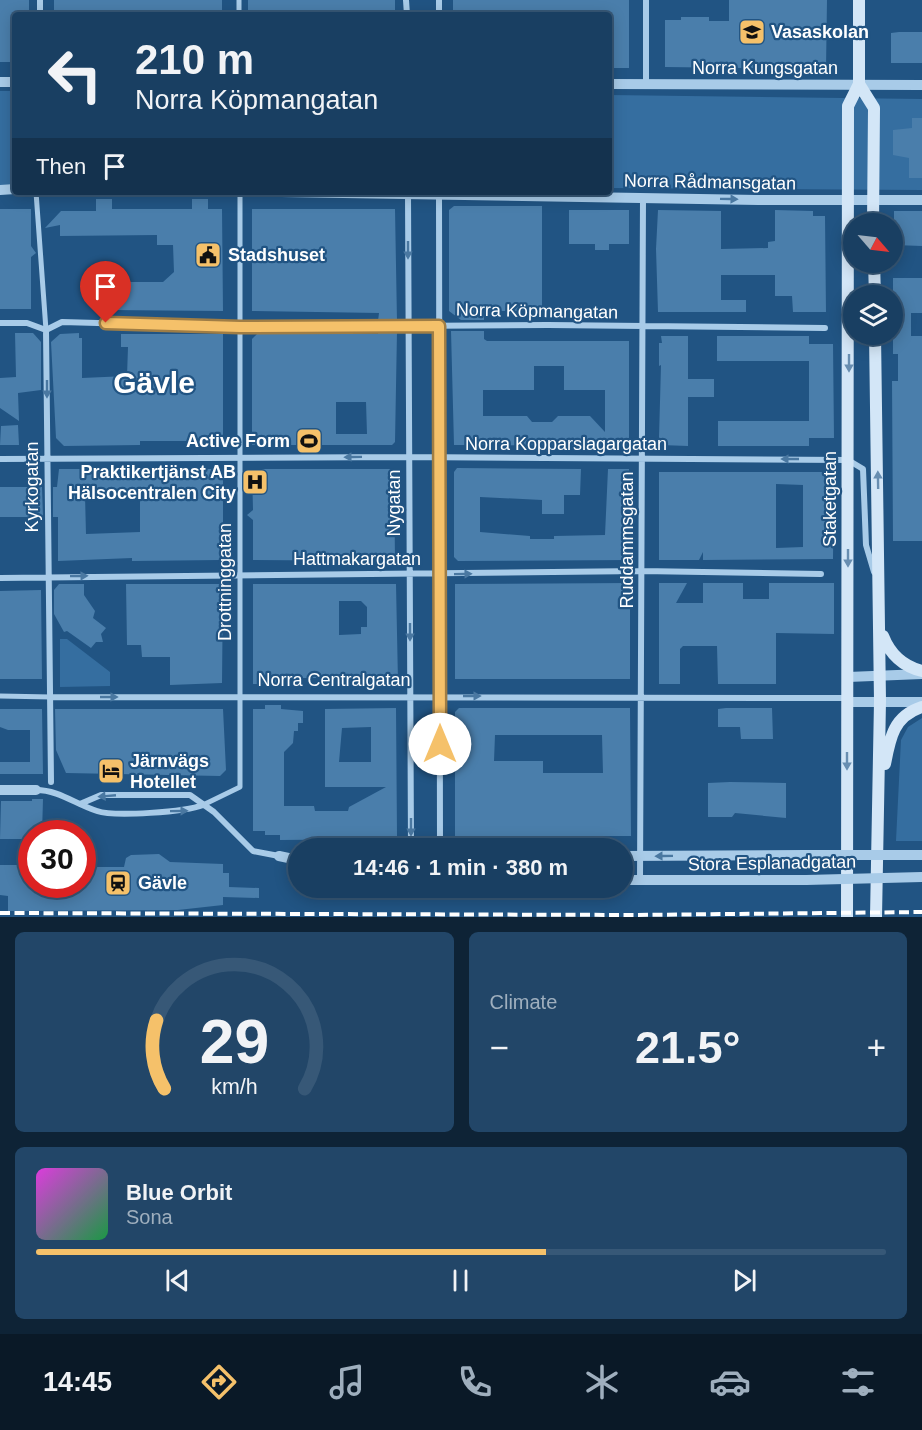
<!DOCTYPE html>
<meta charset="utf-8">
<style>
:root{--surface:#193f62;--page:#224668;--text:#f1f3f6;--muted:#9fafbe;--line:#375877;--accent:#f5c16a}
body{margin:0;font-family:Helvetica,sans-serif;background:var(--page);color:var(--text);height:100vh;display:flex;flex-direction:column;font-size:22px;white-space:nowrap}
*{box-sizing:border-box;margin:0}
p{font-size:20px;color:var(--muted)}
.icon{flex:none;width:33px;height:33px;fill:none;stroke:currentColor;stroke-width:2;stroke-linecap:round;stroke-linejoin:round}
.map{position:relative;height:917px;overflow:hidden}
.details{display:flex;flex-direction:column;gap:15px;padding:15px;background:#0e2336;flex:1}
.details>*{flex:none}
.hud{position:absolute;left:12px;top:12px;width:600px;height:183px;border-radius:6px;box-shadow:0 3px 15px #0003,0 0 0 2px var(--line);background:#193f62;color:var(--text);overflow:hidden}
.needle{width:39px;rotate:118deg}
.tools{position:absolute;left:843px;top:213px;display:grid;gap:12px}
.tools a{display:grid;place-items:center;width:60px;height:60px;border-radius:50%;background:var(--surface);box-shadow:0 3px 15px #0003,0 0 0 2px var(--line);font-size:30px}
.speed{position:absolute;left:18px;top:820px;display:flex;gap:12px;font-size:30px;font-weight:700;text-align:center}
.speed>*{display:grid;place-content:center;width:78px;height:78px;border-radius:50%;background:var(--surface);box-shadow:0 3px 15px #0003,0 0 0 2px var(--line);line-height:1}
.speed .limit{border:9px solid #d22;background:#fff;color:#111}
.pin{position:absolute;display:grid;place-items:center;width:51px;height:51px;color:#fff;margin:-62px -26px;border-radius:50% 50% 50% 0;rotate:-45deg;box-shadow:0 0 6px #0007}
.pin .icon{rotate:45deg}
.me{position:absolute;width:66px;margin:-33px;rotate:0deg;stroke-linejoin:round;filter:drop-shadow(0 0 4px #0008)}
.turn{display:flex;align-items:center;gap:21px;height:126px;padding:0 24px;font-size:27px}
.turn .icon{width:78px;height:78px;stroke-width:2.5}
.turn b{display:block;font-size:42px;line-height:51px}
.then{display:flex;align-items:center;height:57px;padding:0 24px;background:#0003;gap:12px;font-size:22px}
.big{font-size:45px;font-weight:800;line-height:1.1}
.details .widget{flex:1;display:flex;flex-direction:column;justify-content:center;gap:9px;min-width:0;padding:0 21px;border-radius:9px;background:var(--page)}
.details .dial{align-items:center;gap:0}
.dial svg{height:156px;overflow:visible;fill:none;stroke:var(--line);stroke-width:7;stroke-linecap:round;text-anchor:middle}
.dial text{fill:var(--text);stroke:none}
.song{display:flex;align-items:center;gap:18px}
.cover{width:72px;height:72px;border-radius:9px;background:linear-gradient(135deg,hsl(300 70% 55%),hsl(140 70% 35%))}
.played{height:6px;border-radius:3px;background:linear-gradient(90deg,var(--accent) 60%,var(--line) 60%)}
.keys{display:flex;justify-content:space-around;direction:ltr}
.heat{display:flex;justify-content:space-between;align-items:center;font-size:33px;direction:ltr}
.details .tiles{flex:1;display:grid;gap:15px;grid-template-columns:1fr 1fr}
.widget:last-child{grid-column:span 2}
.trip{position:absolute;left:288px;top:838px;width:345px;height:60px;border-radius:30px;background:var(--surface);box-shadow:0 3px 15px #0003,0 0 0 2px var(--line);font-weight:800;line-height:60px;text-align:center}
.tabs{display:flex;height:96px;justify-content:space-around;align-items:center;background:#0a1927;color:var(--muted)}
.tabs .icon{width:42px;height:42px}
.tabs .current{color:var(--accent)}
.tabs b{font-size:27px;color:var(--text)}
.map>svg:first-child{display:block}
.green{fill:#356ea0}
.building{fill:#4a7eab;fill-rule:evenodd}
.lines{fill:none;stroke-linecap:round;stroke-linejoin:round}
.pedestrian{stroke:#a8cbe8;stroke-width:5}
.minor{stroke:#a8cbe8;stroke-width:6}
.tertiary{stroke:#a8cbe8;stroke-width:10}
.secondary{stroke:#d3e6f7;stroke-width:12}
.rail{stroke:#fff;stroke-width:4;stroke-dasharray:10 4.5;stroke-linecap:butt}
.tertiary-bridge{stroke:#a8cbe8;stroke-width:10}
.oneway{fill:#4a78a1}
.oneway2{fill:#688eb1}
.route-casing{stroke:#9f7d45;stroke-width:15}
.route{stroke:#f5c16a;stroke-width:10}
.labels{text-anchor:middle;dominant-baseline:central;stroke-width:4.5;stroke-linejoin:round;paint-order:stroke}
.poi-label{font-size:18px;font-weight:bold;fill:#fff;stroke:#215483;text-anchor:start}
.street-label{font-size:18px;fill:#fff;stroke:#215483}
.town-label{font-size:30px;font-weight:bold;fill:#fff;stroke:#215483}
</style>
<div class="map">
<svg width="922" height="917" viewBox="0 0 922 917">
<rect width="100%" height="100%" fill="#215483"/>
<!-- green -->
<path class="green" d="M0,91H15V190H0Z
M609,95L922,99V190L609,188Z
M60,639H67L110,672V686L60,687Z
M922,718V841H896L901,740L908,727Z"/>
<!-- building -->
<path class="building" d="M0,0H29V15H15V62H0Z
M54,0H222V15H54Z
M248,0H395V15H248Z
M453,0H629V68H609V15H453Z
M729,0H827L826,69L665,67V20H681V17H709V21H729Z
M899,32H922V63H891V33Z
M912,118H922V178H909V158L893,155V130L912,128Z
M96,199H112V209H192V199H208V209H222L223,311L109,310L110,282H163L174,272L173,245H157V235L60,236V225L45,228L61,211H96Z
M454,206H542V311H491V315H484V320H461L449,311V210Z
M0,209H31V246L36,253L31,257V309H0Z
M252,209H395L397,321H378L379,313L252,311Z
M569,210H629V244H609V250H595V244H569Z
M658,210L721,211V249L768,248V242L775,241V210L813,211V216H825L826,312H793L792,296H775V275H721V300H746V312H658L656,249Z
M894,211H922V246L894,245Z
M893,278H922V313H911V336H922V541H893L892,381H898V354H893Z
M378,331H397L395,442L392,445H252V339L257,334H378ZM336,402H366L367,434H336Z
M451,331H484V339L487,341H629V442L626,446L454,445ZM534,366H564V390H605V432L590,416H558L552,422H532L527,416H483V390H534Z
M15,333H33L41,342V390L18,393L19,421L0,408V378L16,377Z
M79,333V338H82V378L127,376L128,347H121V334H223V445H195V441H140V445L64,446L56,438L51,342L60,334Z
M661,336H688V379H714V397H688V446L661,445L662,439L659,438L661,365L659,366V343H662Z
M717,336H809V344H833L834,438H809V446H718V421H809V361H717Z
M18,425L19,445H0L1,426Z
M457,468L581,469L580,495H564V514H542V500L480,497V532L530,536V539H554V536L605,535L608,469H629L630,560L458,561L454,557V472Z
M59,469H223V557L220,560L132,561V558L58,561V517H53V487H57ZM140,494V532L86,534L85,495Z
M252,469H394L395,561L253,560V520L247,515L253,510Z
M659,472H834L833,559L703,560V552L699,560H659ZM776,484L803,485V547L776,548Z
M0,487H42L43,517H0Z
M630,583V679H455V584Z
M659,583H687L676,603H703V583H743V599H769V583H834V634L776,633V684H718L717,646H683L680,649V684H659Z
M59,584H84V595L95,611L93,618L106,628L101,634L103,642H96L91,648L67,631L64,632L54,614V590Z
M126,584H223L222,683L170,685V657H142L141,645H127Z
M253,584H396L398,682H350L351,678H283V684H253ZM339,601H361L367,607V627H361V634L339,635Z
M41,590L42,679H0V591Z
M265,705H281V709L303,711V723H298V731H294L293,743L284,752V806H314L315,811H348L349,807L386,787H325V709L396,708L397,836L393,839L280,840V835H265V831H253V709H265ZM371,727V762H339L342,728Z
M459,708H630L631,836H455V746H451L450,735H455V712ZM495,735H602L603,773H543V761H494Z
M726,708H772L773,739H741L740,727H718V709Z
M0,709H42L43,774H0V762H30V730H8L0,727Z
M55,709H223L226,770L220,776L66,773L56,750Z
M730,782L786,783V818L735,813L732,817H708V783Z
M32,799H43L42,834H32V839H0L1,801H32Z
M159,854L170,862L223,864V873H229V887L259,888V898L223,897V905L178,910L8,911V896L0,895V865H32V885H82V867H124L126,858L131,855Z"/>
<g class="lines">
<!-- pedestrian -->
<path class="pedestrian" d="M239,0V15
M36,192L46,330
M0,696L51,697
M203,805L240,787V192"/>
<!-- minor -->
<path class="minor" d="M40,0V15
M406,0L407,15
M439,0V15
M646,0V85
M408,193L411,849
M439,193L440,849
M0,323H27L46,330
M46,330L62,322L240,327L548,325L825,328
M46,330L51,782
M0,459L409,457L848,460L863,469L866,545L874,572
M0,578L642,571L821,574
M51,697L847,698
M36,790C59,790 75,804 97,811C114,817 186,812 203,805
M80,804L101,795H190L214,812L253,851L279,856
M640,881L643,198"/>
<!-- tertiary -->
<path class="tertiary" d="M0,82H15
M609,84L922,85
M0,190L15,189
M282,192L758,200H922
M848,677L922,674
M847,702H922
M0,790H36
M279,856L298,860
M622,856L806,855
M622,880H806"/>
<!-- secondary -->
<path class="secondary" d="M859,84L874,108L873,224
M874,262L875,296
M875,334L880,701L876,917
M883,636C890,654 902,666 922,671
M885,764C890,737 894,716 922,707
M847,917L848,106L859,84V0"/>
<!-- rail -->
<path class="rail" d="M0,913L636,915L922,912"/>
<!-- tertiary-bridge -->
<path class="tertiary-bridge" d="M806,855H922
M806,880L922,877"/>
</g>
<!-- one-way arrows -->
<defs><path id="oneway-solid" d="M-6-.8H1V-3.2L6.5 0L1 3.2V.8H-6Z" transform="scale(1.5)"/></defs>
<g class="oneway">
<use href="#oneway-solid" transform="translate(729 199) rotate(1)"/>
<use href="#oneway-solid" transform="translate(408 250) rotate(90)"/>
<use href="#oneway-solid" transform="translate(47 389) rotate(90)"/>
<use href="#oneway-solid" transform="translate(353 457) rotate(179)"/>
<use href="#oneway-solid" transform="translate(790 459) rotate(-180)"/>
<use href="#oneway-solid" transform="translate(463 574) rotate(-1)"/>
<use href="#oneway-solid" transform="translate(79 576) rotate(-1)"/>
<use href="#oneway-solid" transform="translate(410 632) rotate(90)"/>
<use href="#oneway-solid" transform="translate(472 696)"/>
<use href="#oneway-solid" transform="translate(109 697)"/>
<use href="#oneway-solid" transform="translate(107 796) rotate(175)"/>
<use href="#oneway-solid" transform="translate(179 811) rotate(-1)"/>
<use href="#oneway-solid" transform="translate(411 827) rotate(90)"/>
<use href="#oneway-solid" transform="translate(664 856) rotate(179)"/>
</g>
<g class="oneway2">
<use href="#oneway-solid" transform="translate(849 363) rotate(90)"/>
<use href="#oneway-solid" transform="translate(878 480) rotate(-91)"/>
<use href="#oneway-solid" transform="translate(848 558) rotate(90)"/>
<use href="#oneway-solid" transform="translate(847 761) rotate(90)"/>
</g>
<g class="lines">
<defs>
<path id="route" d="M106,323L240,327L439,326L440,744"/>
</defs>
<!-- route casing -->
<use href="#route" class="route-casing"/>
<!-- route -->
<use href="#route" class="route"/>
</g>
<!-- icons -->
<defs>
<symbol id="school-square" viewBox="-11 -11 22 22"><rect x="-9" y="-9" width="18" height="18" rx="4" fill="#f5c16a" stroke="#215483"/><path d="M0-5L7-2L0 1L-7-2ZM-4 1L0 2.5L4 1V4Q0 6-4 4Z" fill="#111"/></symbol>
<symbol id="civic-square" viewBox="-11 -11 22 22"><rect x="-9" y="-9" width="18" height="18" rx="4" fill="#f5c16a" stroke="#215483"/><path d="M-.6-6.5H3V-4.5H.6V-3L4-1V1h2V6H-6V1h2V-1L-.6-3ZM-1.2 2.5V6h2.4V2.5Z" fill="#111"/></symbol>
<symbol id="stadium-square" viewBox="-11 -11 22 22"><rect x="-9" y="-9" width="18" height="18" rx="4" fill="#f5c16a" stroke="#215483"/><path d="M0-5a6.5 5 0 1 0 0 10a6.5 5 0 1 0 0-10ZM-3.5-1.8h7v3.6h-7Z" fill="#111"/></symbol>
<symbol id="hospital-square" viewBox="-11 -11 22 22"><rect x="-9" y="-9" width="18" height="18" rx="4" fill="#f5c16a" stroke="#215483"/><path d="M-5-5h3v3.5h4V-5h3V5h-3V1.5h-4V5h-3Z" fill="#111"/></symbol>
<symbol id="hotel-square" viewBox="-11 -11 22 22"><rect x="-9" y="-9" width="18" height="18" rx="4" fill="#f5c16a" stroke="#215483"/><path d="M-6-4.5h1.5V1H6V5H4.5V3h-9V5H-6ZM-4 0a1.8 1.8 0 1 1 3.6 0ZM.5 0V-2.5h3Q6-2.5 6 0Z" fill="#111"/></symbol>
<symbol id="station-square" viewBox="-11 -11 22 22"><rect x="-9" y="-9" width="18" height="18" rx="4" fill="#f5c16a" stroke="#215483"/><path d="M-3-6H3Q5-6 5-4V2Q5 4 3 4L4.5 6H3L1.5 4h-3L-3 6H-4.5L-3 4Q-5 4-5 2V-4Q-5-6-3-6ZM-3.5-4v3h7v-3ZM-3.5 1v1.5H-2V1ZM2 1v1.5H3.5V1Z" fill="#111"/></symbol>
</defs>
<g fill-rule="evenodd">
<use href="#school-square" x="737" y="17" width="30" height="30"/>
<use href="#civic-square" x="193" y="240" width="30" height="30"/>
<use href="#stadium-square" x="294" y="426" width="30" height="30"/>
<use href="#hospital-square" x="240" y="467" width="30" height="30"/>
<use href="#hotel-square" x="96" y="756" width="30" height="30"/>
<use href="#station-square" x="103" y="868" width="30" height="30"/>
</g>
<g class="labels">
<!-- poi labels -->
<g class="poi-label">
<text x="771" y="32">Vasaskolan</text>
<text x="228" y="255">Stadshuset</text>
<text x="290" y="441" text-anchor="end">Active Form</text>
<text x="236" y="472" text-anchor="end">Praktikertjänst AB<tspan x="236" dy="21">Hälsocentralen City</tspan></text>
<text x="130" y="761">Järnvägs<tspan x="130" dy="21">Hotellet</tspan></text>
<text x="138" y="883">Gävle</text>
</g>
<!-- street labels -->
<g class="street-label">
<text x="765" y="68">Norra Kungsgatan</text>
<text transform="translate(710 182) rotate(1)">Norra Rådmansgatan</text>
<text transform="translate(537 311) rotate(1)">Norra Köpmangatan</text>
<text x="566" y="444">Norra Kopparslagargatan</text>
<text transform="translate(32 487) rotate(-90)">Kyrkogatan</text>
<text transform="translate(830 499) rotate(-90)">Staketgatan</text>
<text transform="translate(394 503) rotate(-90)">Nygatan</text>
<text transform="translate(627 540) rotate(-90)">Ruddammsgatan</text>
<text x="357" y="559">Hattmakargatan</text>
<text transform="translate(225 582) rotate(-90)">Drottninggatan</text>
<text x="334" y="680">Norra Centralgatan</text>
<text transform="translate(772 863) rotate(-1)">Stora Esplanadgatan</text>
</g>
<!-- town labels -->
<g class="town-label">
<text x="154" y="382">Gävle</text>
</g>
</g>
</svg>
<div class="tools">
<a><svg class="needle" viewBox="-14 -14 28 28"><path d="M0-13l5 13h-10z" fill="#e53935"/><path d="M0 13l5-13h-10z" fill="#9fafbe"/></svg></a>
<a><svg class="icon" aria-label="layers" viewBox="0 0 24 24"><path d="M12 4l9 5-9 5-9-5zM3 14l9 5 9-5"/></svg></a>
</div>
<div class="speed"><div class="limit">30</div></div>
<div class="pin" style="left:106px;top:323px;background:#d93025"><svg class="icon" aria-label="arrive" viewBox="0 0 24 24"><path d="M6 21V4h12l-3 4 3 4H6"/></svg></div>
<svg class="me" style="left:440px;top:744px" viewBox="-20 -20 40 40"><circle r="19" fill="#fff"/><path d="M0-13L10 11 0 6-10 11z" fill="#f5c16a"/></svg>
<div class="trip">14:46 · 1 min · 380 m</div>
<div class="hud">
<div class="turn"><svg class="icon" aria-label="left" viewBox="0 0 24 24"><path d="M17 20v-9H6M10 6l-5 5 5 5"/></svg><div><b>210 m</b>Norra Köpmangatan</div></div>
<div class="then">Then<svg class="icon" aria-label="arrive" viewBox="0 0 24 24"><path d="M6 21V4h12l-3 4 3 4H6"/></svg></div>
</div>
</div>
<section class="details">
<div class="tiles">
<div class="widget dial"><svg viewBox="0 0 100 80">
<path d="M14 69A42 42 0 1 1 86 69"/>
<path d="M14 69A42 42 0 0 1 10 34" stroke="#f5c16a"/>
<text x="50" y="56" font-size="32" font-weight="700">29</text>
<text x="50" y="72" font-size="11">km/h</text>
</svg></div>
<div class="widget"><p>Climate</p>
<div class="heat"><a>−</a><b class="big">21.5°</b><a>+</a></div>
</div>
<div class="widget">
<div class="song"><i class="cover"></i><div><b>Blue Orbit</b><p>Sona</p></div></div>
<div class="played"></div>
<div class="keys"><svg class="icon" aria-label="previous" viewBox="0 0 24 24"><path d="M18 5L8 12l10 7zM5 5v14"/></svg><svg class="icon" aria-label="pause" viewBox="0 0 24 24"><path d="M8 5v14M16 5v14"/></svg><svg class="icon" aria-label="next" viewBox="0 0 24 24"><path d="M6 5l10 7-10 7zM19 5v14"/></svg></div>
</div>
</div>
</section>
<nav class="tabs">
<b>14:45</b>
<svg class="icon current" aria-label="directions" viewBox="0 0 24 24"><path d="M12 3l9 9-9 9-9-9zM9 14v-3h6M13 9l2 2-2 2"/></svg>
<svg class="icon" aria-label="music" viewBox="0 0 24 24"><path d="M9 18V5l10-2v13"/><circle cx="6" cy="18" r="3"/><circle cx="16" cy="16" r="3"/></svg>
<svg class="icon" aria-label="phone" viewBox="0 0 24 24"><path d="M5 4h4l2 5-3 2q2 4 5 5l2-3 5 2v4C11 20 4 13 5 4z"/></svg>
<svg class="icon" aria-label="climate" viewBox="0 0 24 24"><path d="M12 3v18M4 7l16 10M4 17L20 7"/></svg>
<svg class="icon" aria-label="car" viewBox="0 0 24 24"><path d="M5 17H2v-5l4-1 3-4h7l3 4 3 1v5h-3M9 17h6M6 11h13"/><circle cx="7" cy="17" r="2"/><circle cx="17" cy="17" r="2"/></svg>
<svg class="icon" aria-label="filters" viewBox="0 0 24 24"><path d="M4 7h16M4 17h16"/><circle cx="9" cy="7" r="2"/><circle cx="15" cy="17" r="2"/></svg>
</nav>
